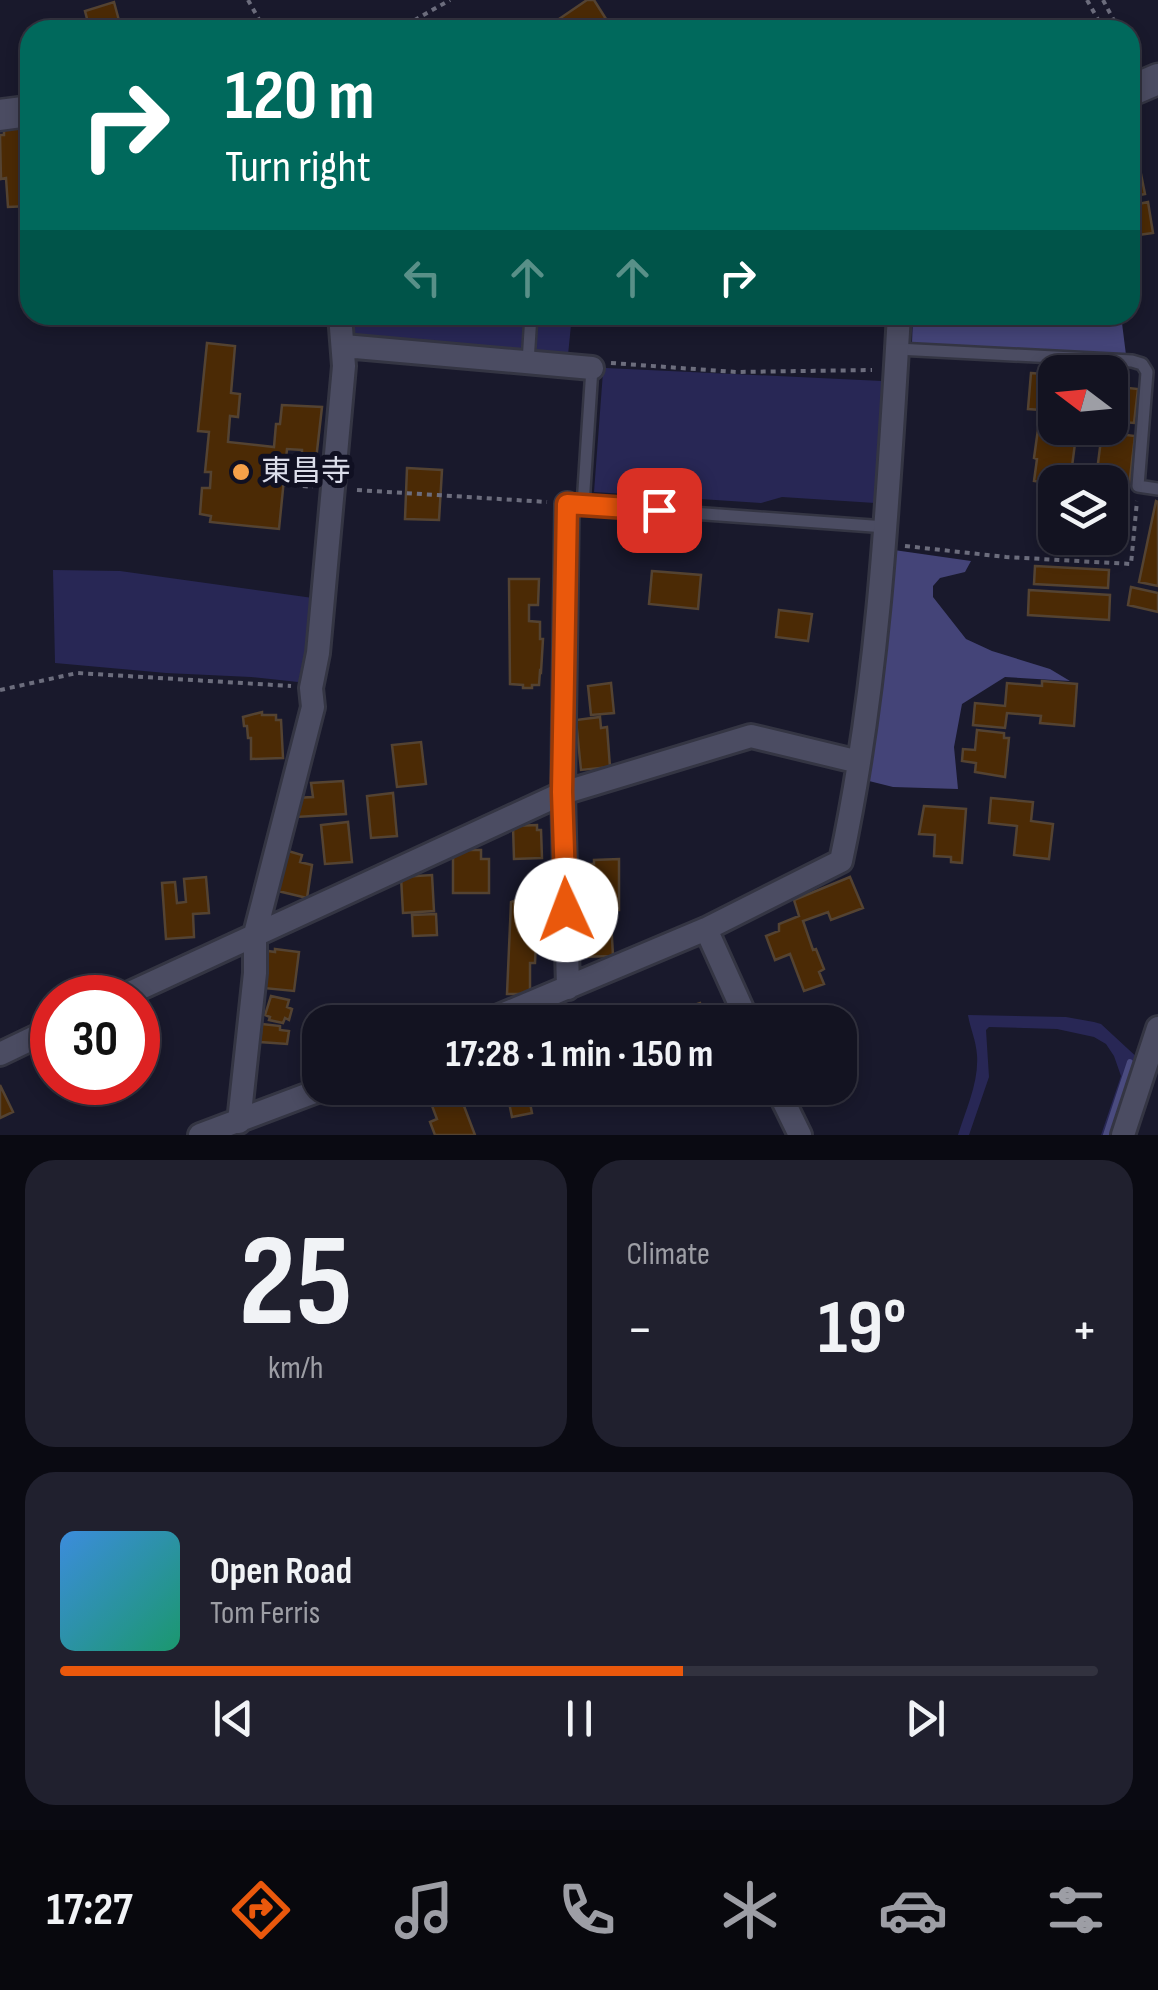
<!DOCTYPE html>
<meta charset="utf-8">
<style>
:root{--surface:#131321;--page:#20202e;--text:#f1f3f6;--muted:#9d9ea5;--line:#32323f;--accent:#ea580c}
body{margin:0;font-family:"Sofia Sans Condensed","Noto Sans JP",sans-serif;background:var(--page);color:var(--text);height:100vh;display:flex;flex-direction:column;font-size:38px;white-space:nowrap}
*{box-sizing:border-box;margin:0}
p{font-size:32px;color:var(--muted)}
.icon{flex:none;width:55px;height:55px;fill:none;stroke:currentColor;stroke-width:2;stroke-linecap:round;stroke-linejoin:round}
.map{position:relative;height:1135px;overflow:hidden}
.side{display:flex;flex-direction:column;gap:25px;padding:25px;background:#0a0a12;flex:1}
.side>*{flex:none}
.hud{position:absolute;left:20px;top:20px;width:1120px;height:305px;border-radius:30px;box-shadow:0 5px 15px #0003,0 0 0 2px var(--line);background:#00695c;color:#fff;overflow:hidden}
.needle{width:65px;rotate:286deg}
.fabs{position:absolute;left:1038px;top:355px;display:grid;gap:20px}
.fabs a{display:grid;place-items:center;width:90px;height:90px;border-radius:20px;background:var(--surface);box-shadow:0 5px 15px #0003,0 0 0 2px var(--line);font-size:50px}
.speed{position:absolute;left:30px;top:975px;display:flex;gap:20px;font-size:50px;font-weight:700;text-align:center}
.speed>*{display:grid;place-content:center;width:130px;height:130px;border-radius:50%;background:var(--surface);box-shadow:0 5px 15px #0003,0 0 0 2px var(--line);line-height:1}
.speed .limit{border:15px solid #d22;background:#fff;color:#111}
.pin{position:absolute;display:grid;place-items:center;width:85px;height:85px;color:#fff;margin:-42px;border-radius:20px;box-shadow:0 5px 15px #0006}
.me{position:absolute;width:110px;margin:-55px;rotate:358deg;stroke-linejoin:round;filter:drop-shadow(0 0 8px #0008)}
.turn{display:flex;align-items:center;gap:35px;height:210px;padding:0 40px;font-size:45px}
.turn .icon{width:130px;height:130px;stroke-width:2.5}
.turn b{display:block;font-size:70px;line-height:85px}
.lanes{display:flex;align-items:center;height:95px;padding:0 40px;background:#0003;justify-content:center;gap:50px;direction:ltr}
.lanes .off{opacity:.35}
.big{font-size:75px;font-weight:700;line-height:1.1}
.side .card{flex:1;display:flex;flex-direction:column;justify-content:center;gap:15px;min-width:0;padding:0 35px;border-radius:30px;background:var(--page)}
.side .dial{align-items:center;gap:0}
.dial b{font-size:130px;line-height:1}
.song{display:flex;align-items:center;gap:30px}
.cover{width:120px;height:120px;border-radius:15px;background:linear-gradient(135deg,hsl(210 70% 55%),hsl(160 70% 35%))}
.played{height:10px;border-radius:5px;background:linear-gradient(90deg,var(--accent) 60%,var(--line) 60%)}
.keys{display:flex;justify-content:space-around;direction:ltr}
.heat{display:flex;justify-content:space-between;align-items:center;font-size:55px;direction:ltr}
.side .tiles{flex:1;display:grid;gap:25px;grid-template-columns:1fr 1fr}
.card:last-child{grid-column:span 2}
.trip{position:absolute;left:302px;top:1005px;width:555px;height:100px;border-radius:30px;background:var(--surface);box-shadow:0 5px 15px #0003,0 0 0 2px var(--line);font-weight:700;line-height:100px;text-align:center}
.dock{display:flex;height:160px;justify-content:space-around;align-items:center;background:#08080d;color:var(--muted)}
.dock .icon{width:70px;height:70px}
.dock .active{color:var(--accent)}
.dock b{font-size:45px;color:var(--text)}
.map>svg:first-child{display:block}
.green{fill:#282755}
.forest{fill:#444478}
.lines{fill:none;stroke-linecap:round;stroke-linejoin:round}
.stream{stroke:#4a4b7f;stroke-width:6}
.building{fill:#4b2a05;stroke:#544332;stroke-width:2.5}
.lane-casing{stroke:#343543;stroke-width:16}
.street-casing{stroke:#343543;stroke-width:28}
.secondary-casing{stroke:#343543;stroke-width:35}
.path{stroke:#6c6d7d;stroke-width:4;stroke-dasharray:5 5;stroke-linecap:butt}
.lane{stroke:#4b4c62;stroke-width:11}
.street{stroke:#4b4c62;stroke-width:22}
.secondary{stroke:#4b4c62;stroke-width:30}
.route-casing{stroke:#983908;stroke-width:25}
.route{stroke:#ea580c;stroke-width:18}
.poi-dot{fill:#f7a149;stroke:#101022;stroke-width:4}
.labels{text-anchor:middle;dominant-baseline:central;stroke-width:10;stroke-linejoin:round;paint-order:stroke}
.poi-label{font-size:30px;fill:#dbddea;stroke:#101022;text-anchor:start}
</style>
<div class="map">
<svg width="1158" height="1135" viewBox="0 0 1158 1135">
<rect width="100%" height="100%" fill="#19192c"/>
<!-- green -->
<path class="green" d="M352,315H572L568,355L355,340Z
M606,368L882,381L875,503L782,497L761,503L594,492L603,372Z
M53,570L120,571L320,599L307,678L298,682L251,677L166,673L55,663Z
M968,1015L1066,1017L1094,1022L1101,1024L1141,1061L1115,1135H1101L1121,1076L1114,1056L1106,1044L1094,1037L1057,1029L989,1027L986,1030L989,1077L969,1135H958C966,1109 979,1082 977,1055C976,1040 970,1028 968,1015Z"/>
<!-- forest -->
<path class="forest" d="M913,315H1121L1126,355L919,345L912,343Z
M894,550L971,561L965,572L940,578L933,586V597L966,639L992,651L1050,669L1070,681L1005,677L962,704L954,747L958,789L893,787L869,781L891,559Z"/>
<g class="lines">
<!-- stream -->
<path class="stream" d="M1106,1135L1130,1062"/>
</g>
<!-- building -->
<path class="building" d="M587,0H594L606,19L590,30H562L556,21Z
M114,2L121,28L113,30H90L85,11Z
M30,124V206L8,207L6,178L1,179L0,135H4V125Z
M1141,174L1145,194L1130,197V176Z
M1148,202L1153,233L1138,235L1133,205Z
M207,343L235,346L231,393L240,394L238,417L230,416L228,442L274,447L276,424H280L282,405L322,407L316,460L302,459V450L287,449L279,529L210,522L211,516L200,514L202,488H210L211,472H205L209,432L198,431Z
M1031,373L1055,375V411L1028,409Z
M1110,386L1138,389L1134,423L1110,421Z
M1040,415L1055,418V428H1077L1070,482L1055,484L1034,481L1037,459L1034,458Z
M1102,432L1135,436L1128,495L1110,493V482H1103L1104,472L1097,471Z
M407,468L442,470L439,520L405,519Z
M1045,501L1055,502V528L1042,527Z
M1156,501L1158,502V586L1139,582Z
M1035,566L1109,570L1108,588L1034,584Z
M652,571L701,575L698,609L649,604Z
M509,579H539L538,605H529V621L540,622V639H543L541,672L540,671L539,685H532V688H523V685L510,684Z
M1131,587L1158,593V612L1128,605Z
M1029,590L1110,595L1109,620L1028,615Z
M779,610L812,614L808,641L776,637Z
M1042,681L1077,684L1074,726L1040,723L1041,716L1007,713L1005,728L973,725L975,703L1005,706L1007,683L1042,686Z
M611,683L614,713L591,715L588,686Z
M262,712V715H276V720H281L283,758L251,759V738H248L247,726H244L243,717Z
M600,717L601,728L607,727L610,767L581,770L576,720Z
M977,730L1004,733V738H1009L1005,777L975,772L976,763L962,761L963,749L975,750Z
M421,742L426,784L397,787L392,745Z
M343,781L346,814L296,817L295,798L313,797L311,783Z
M393,793L397,836L371,838L367,796Z
M991,798L1033,802L1031,821L1053,824L1049,859L1014,855L1017,826L989,823Z
M924,806L966,809L962,863L951,862V857L934,856L935,835L919,834Z
M348,822L352,862L325,864L321,825Z
M537,825V830H541L542,858L514,859L513,826Z
M453,850H481V859H489V893H453Z
M288,851L302,855L300,862L312,865L307,898L278,891Z
M619,859V910L579,911V891H588V864H594V860Z
M432,875L434,911L403,913L401,877Z
M206,877L209,913L193,914L194,937L166,939L162,883L175,882L177,903L186,902L184,879Z
M850,877L863,908L831,920L828,912L803,921L813,950L816,949L824,969L819,972L824,984L804,991L790,954L775,960L766,936L779,931V924L799,916L794,900Z
M558,883V940H536L535,963H530V994H507L511,902Z
M436,914L437,935L413,936L412,915Z
M611,920L613,956L578,957L577,921Z
M275,949L299,952L294,991L263,988L268,951L275,952Z
M271,996L289,1000L287,1007L292,1009L289,1020L285,1018L283,1023L269,1020L270,1017L265,1015Z
M700,1003L702,1009L710,1006L716,1022H685L682,1014L690,1012L688,1007Z
M262,1024L280,1026V1030L289,1031L287,1044L260,1042Z
M0,1085L13,1112L0,1118Z
M506,1088H527L532,1113L512,1117Z
M459,1093L475,1135H435L430,1122L437,1119L431,1103Z"/>
<g class="lines">
<defs>
<path id="lane" d="M897,349L1132,361L1142,364L1147,372L1138,486L1158,489
M528,362L531,315
M567,504L886,527
M583,505L592,368"/>
<path id="street" d="M344,346L592,368
M567,504L563,793L568,988
M706,929L748,1022
M119,998L563,793L751,736L859,762
M485,1022L706,929L841,861C879,682 888,498 899,315
M0,1054L52,1029
M777,1088L800,1135
M239,1122L255,973V934L313,707L311,688L318,653L344,366L340,315
M200,1135L325,1088
M1123,1135L1158,1028"/>
<path id="secondary" d="M1130,91L1158,79
M0,115L30,111"/>
</defs>
<!-- lane casing -->
<use href="#lane" class="lane-casing"/>
<!-- street casing -->
<use href="#street" class="street-casing"/>
<!-- secondary casing -->
<use href="#secondary" class="secondary-casing"/>
<!-- path -->
<path class="path" d="M248,0L265,30
M1087,0L1104,30
M1103,0L1119,30
M397,30L450,0
M611,363L736,372L872,370
M283,484L313,487
M357,490L547,502
M905,546L1006,557L1131,564L1137,501
M0,690L77,673L291,686"/>
<!-- lane -->
<use href="#lane" class="lane"/>
<!-- street -->
<use href="#street" class="street"/>
<!-- secondary -->
<use href="#secondary" class="secondary"/>
</g>
<g class="lines">
<defs>
<path id="route" d="M566,910L562,792L567,504L659,510"/>
</defs>
<!-- route casing -->
<use href="#route" class="route-casing"/>
<!-- route -->
<use href="#route" class="route"/>
</g>
<!-- markers -->
<circle class="poi-dot" cx="241" cy="472" r="10"/>
<g class="labels">
<!-- poi labels -->
<g class="poi-label">
<text x="261" y="472">東昌寺</text>
</g>
</g>
</svg>
<div class="fabs">
<a><svg class="needle" viewBox="-14 -14 28 28"><path d="M0-13l5 13h-10z" fill="#e53935"/><path d="M0 13l5-13h-10z" fill="#9d9ea5"/></svg></a>
<a><svg class="icon" aria-label="layers" viewBox="0 0 24 24"><path d="M12 4l9 5-9 5-9-5zM3 14l9 5 9-5"/></svg></a>
</div>
<div class="speed"><div class="limit">30</div></div>
<div class="pin" style="left:659px;top:510px;background:#d93025"><svg class="icon" aria-label="arrive" viewBox="0 0 24 24"><path d="M6 21V4h12l-3 4 3 4H6"/></svg></div>
<svg class="me" style="left:566px;top:910px" viewBox="-20 -20 40 40"><circle r="19" fill="#fff"/><path d="M0-13L10 11 0 6-10 11z" fill="#ea580c"/></svg>
<div class="trip">17:28 · 1 min · 150 m</div>
<div class="hud">
<div class="turn"><svg class="icon" aria-label="right" viewBox="0 0 24 24"><path d="M7 20v-9h11M14 6l5 5-5 5"/></svg><div><b>120 m</b>Turn right</div></div>
<div class="lanes"><svg class="icon off" aria-label="left" viewBox="0 0 24 24"><path d="M17 20v-9H6M10 6l-5 5 5 5"/></svg><svg class="icon off" aria-label="ahead" viewBox="0 0 24 24"><path d="M12 20V5M6 11l6-6 6 6"/></svg><svg class="icon off" aria-label="ahead" viewBox="0 0 24 24"><path d="M12 20V5M6 11l6-6 6 6"/></svg><svg class="icon" aria-label="right" viewBox="0 0 24 24"><path d="M7 20v-9h11M14 6l5 5-5 5"/></svg></div>
</div>
</div>
<section class="side">
<div class="tiles">
<div class="card dial"><b>25</b><p>km/h</p></div>
<div class="card"><p>Climate</p>
<div class="heat"><a>−</a><b class="big">19°</b><a>+</a></div>
</div>
<div class="card">
<div class="song"><i class="cover"></i><div><b>Open Road</b><p>Tom Ferris</p></div></div>
<div class="played"></div>
<div class="keys"><svg class="icon" aria-label="previous" viewBox="0 0 24 24"><path d="M18 5L8 12l10 7zM5 5v14"/></svg><svg class="icon" aria-label="pause" viewBox="0 0 24 24"><path d="M8 5v14M16 5v14"/></svg><svg class="icon" aria-label="next" viewBox="0 0 24 24"><path d="M6 5l10 7-10 7zM19 5v14"/></svg></div>
</div>
</div>
</section>
<nav class="dock">
<b>17:27</b>
<svg class="icon active" aria-label="directions" viewBox="0 0 24 24"><path d="M12 3l9 9-9 9-9-9zM9 14v-3h6M13 9l2 2-2 2"/></svg>
<svg class="icon" aria-label="music" viewBox="0 0 24 24"><path d="M9 18V5l10-2v13"/><circle cx="6" cy="18" r="3"/><circle cx="16" cy="16" r="3"/></svg>
<svg class="icon" aria-label="phone" viewBox="0 0 24 24"><path d="M5 4h4l2 5-3 2q2 4 5 5l2-3 5 2v4C11 20 4 13 5 4z"/></svg>
<svg class="icon" aria-label="climate" viewBox="0 0 24 24"><path d="M12 3v18M4 7l16 10M4 17L20 7"/></svg>
<svg class="icon" aria-label="car" viewBox="0 0 24 24"><path d="M5 17H2v-5l4-1 3-4h7l3 4 3 1v5h-3M9 17h6M6 11h13"/><circle cx="7" cy="17" r="2"/><circle cx="17" cy="17" r="2"/></svg>
<svg class="icon" aria-label="filters" viewBox="0 0 24 24"><path d="M4 7h16M4 17h16"/><circle cx="9" cy="7" r="2"/><circle cx="15" cy="17" r="2"/></svg>
</nav>
